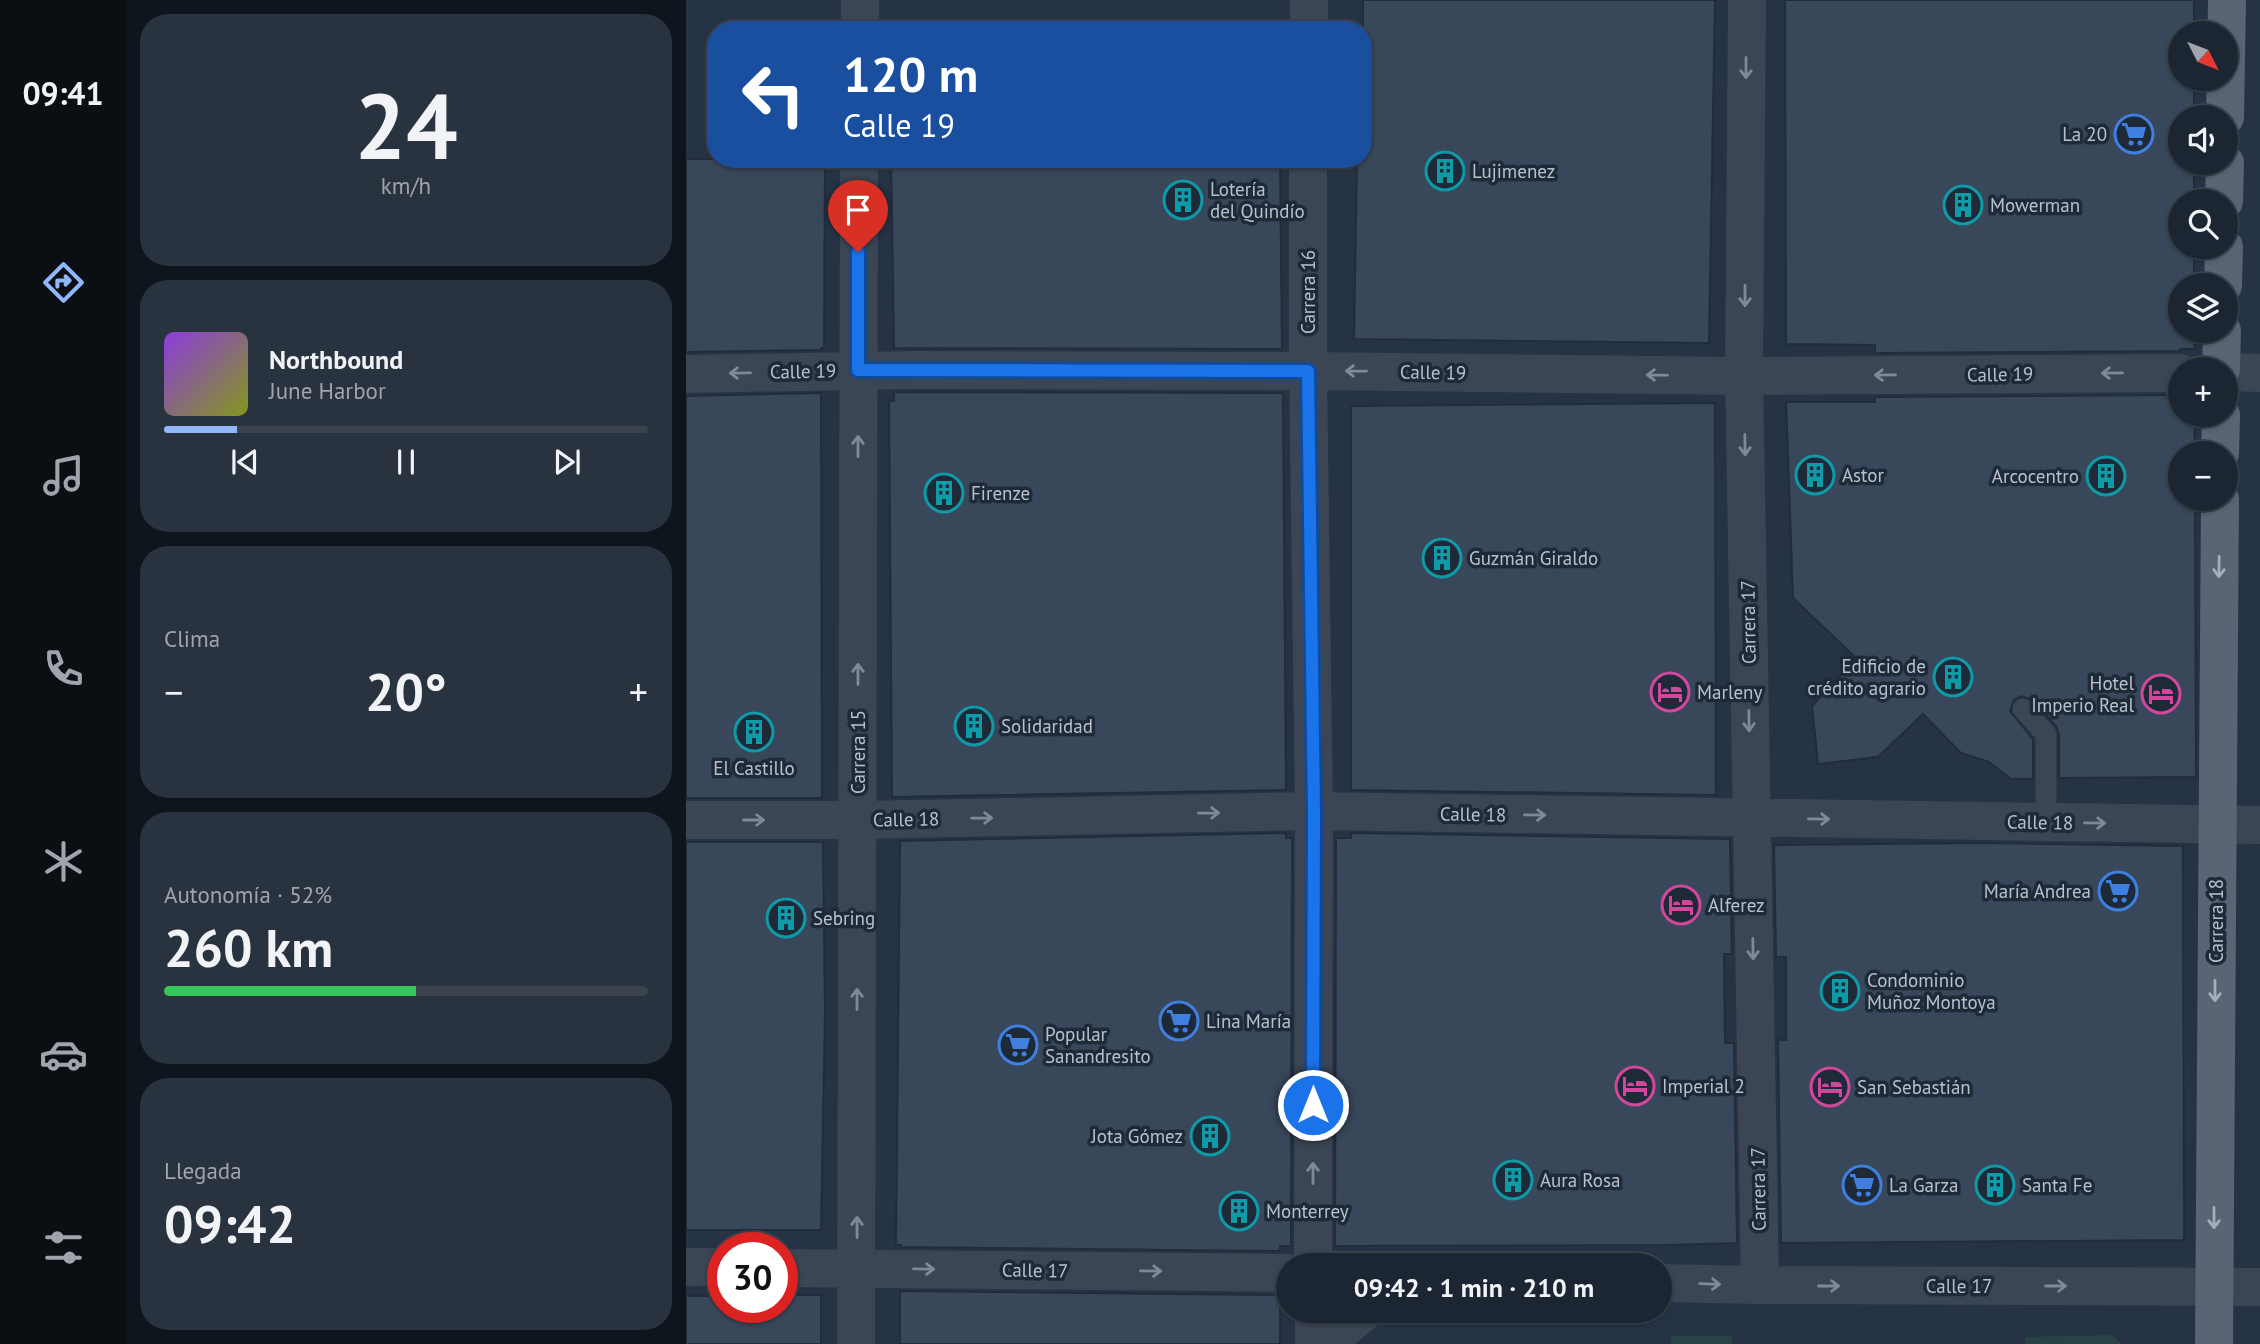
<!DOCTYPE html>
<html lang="es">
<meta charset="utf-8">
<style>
:root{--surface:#1c2633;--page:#29323f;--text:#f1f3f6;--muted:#a0a5ac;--line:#3a434e;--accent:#8fb8fb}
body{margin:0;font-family:"PT Sans",sans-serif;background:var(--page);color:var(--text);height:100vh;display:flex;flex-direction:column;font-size:26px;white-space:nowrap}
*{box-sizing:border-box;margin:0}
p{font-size:23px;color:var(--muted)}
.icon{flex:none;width:38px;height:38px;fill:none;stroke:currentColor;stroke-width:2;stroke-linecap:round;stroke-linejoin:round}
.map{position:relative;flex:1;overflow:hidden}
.drawer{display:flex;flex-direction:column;gap:14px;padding:14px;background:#0f151c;width:560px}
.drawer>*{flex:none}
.banner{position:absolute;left:21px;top:21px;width:665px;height:147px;border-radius:28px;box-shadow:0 2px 5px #0004,0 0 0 2px var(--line);background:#1a4fa0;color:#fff;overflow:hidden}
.needle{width:46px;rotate:132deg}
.buttons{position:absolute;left:1482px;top:21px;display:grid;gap:14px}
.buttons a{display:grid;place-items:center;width:70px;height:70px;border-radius:50%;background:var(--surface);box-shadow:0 2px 5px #0004,0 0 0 2px var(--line);font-size:35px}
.speed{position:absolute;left:21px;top:1232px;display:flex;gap:14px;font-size:35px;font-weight:700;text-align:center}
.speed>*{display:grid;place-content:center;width:91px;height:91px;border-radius:50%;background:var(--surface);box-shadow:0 2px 5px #0004,0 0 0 2px var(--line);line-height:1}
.speed .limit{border:10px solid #d22;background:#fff;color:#111}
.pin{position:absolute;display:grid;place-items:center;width:60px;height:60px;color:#fff;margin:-72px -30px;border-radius:50% 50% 50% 0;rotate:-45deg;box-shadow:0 0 7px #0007}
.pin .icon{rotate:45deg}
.me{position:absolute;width:77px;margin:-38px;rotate:0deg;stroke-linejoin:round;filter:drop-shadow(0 0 5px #0008)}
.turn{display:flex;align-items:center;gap:24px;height:147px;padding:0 21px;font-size:32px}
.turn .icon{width:91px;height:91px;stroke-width:2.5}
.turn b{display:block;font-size:49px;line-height:60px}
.big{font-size:52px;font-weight:600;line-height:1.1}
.drawer .tile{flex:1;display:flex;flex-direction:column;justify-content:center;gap:10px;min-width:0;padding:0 24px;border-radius:28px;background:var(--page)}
.drawer .dial{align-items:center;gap:0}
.dial b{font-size:91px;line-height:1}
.song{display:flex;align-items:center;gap:21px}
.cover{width:84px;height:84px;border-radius:10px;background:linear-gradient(135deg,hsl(270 70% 55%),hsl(70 70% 35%))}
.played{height:7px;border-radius:4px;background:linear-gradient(90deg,var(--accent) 15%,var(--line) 15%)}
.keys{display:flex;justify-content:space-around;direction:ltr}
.heat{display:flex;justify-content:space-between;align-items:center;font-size:38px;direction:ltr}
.charge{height:10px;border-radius:5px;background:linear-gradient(90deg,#34c759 52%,var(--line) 0)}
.trip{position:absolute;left:590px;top:1253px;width:396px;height:70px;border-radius:35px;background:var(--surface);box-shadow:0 2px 5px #0004,0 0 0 2px var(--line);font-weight:600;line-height:70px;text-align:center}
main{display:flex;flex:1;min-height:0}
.tab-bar{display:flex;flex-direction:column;width:126px;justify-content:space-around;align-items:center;background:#0b0f14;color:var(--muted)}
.tab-bar .icon{width:49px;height:49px}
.tab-bar .current{color:var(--accent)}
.tab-bar b{font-size:32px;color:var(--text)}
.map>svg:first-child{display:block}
.green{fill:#294245}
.building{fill:#38475a;stroke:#222c3b;stroke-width:2}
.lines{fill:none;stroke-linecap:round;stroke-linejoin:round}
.service{stroke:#3b4554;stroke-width:21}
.minor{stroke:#3b4554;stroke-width:38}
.tertiary{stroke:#3b4554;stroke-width:38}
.primary{stroke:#596474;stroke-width:38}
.oneway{stroke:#808997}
.oneway2{stroke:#a6aebb}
.route-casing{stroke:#114b97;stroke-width:18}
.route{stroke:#1a73e8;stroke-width:12}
.labels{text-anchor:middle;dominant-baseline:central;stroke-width:7;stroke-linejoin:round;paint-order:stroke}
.poi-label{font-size:19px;fill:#b9c0cd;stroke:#1f2a39;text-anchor:start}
.street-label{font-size:19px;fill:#b9c0cd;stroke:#1f2a39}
</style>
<main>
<nav class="tab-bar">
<b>09:41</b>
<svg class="icon current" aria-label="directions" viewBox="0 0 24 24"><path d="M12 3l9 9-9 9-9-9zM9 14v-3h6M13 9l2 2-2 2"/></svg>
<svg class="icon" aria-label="music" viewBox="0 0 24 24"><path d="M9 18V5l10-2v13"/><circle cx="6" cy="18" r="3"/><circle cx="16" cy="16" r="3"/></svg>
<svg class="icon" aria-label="phone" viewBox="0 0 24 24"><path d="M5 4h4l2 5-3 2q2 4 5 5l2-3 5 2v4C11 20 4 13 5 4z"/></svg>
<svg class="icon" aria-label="climate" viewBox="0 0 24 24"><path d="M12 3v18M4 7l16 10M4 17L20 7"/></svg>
<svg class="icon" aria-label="car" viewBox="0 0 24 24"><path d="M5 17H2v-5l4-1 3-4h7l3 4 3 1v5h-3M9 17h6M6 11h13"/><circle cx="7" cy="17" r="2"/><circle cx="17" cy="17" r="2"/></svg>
<svg class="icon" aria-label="filters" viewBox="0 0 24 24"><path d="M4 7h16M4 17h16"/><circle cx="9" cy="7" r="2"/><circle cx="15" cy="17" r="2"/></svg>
</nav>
<section class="drawer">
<div class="tile dial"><b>24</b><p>km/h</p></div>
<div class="tile">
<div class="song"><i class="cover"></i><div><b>Northbound</b><p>June Harbor</p></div></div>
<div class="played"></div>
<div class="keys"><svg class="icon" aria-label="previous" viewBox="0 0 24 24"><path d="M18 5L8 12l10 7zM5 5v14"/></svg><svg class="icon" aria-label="pause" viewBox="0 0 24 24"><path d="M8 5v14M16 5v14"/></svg><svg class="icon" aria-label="next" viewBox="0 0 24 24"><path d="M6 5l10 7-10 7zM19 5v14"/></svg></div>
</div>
<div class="tile"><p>Clima</p>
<div class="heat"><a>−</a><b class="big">20°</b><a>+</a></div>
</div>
<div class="tile"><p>Autonomía · 52%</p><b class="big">260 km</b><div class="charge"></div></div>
<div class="tile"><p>Llegada</p><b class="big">09:42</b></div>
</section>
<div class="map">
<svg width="1574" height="1344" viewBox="0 0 1574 1344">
<rect width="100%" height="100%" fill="#263344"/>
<!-- green -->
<path class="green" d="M1426,1335L1436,1344H1339V1337Z
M985,1336H1046V1344H985Z"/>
<!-- building -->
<path class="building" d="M677,0H1029L1023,343L668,339L671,159H677Z
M1099,0H1508V33H1494V79H1508V117H1494V163H1508V201H1494V247H1508V285H1494V331H1508L1509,349H1494V351L1189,353V345L1100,344Z
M0,159H139L138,348H135V350L0,352Z
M205,159H594L596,349L208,348Z
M208,392L597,393L600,790L206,797L203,401H208Z
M135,393L136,798H0V396Z
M1494,395V415H1508L1509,453H1494V499H1509L1510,777L1373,778V734L1370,726L1347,700L1335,696L1328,700L1324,711L1347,739V779H1325L1303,762L1275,753L1237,714L1192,757L1132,764L1126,706L1170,658L1107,598L1100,402H1189V397Z
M1029,403L1030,795L665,790V406Z
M600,833V838H606L605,1246H594V1251L215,1247V1245H210L214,841Z
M665,833L1044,839L1046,954H1038L1039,1043H1048L1051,1243L983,1245L649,1246L650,838H665Z
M0,842H137L139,1013L135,1230H0Z
M1294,843L1497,846L1498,1240L1095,1243L1092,1040H1100V957H1090L1088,845Z
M214,1291L594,1295V1344H214Z
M96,1295H135V1344H0V1296H37V1307H96Z"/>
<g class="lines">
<!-- service -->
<path class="service" d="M1337,709L1360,734V822"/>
<!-- minor -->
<path class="minor" d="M1061,0L1058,376L1074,1285
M623,30V0
M622,159V371L628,811L627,1265
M1540,372L1574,373
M0,374L226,370L622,371L1058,376L1494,373
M0,820H172L628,811L1574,825
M0,1267H37
M96,1268L602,1273
M973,1283L1074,1285L1574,1287
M628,1311V1344
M639,1344L679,1311"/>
<!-- tertiary -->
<path class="tertiary" d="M174,30V0
M170,1344L173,159"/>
<!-- primary -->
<path class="primary" d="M1539,117L1541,0
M1538,201L1539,163
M1537,285L1538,247
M1535,369L1536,331
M1534,453L1535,415
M1528,1344L1534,499"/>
</g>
<!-- one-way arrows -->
<defs><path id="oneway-shaft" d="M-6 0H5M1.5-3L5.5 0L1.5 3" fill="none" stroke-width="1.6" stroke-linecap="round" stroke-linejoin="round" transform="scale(1.75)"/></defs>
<g class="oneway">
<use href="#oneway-shaft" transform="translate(1060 68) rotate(90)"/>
<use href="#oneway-shaft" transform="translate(1059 296) rotate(90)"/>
<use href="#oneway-shaft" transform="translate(670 371) rotate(-179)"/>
<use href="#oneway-shaft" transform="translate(54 373) rotate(179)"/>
<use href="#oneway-shaft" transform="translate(1426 373) rotate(179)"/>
<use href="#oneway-shaft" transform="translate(971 375) rotate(-179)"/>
<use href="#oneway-shaft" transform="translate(1199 375) rotate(179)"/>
<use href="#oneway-shaft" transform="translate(1059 445) rotate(89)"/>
<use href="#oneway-shaft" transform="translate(172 446) rotate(-90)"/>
<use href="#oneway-shaft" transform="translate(172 674) rotate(-90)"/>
<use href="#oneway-shaft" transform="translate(1063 721) rotate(89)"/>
<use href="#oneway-shaft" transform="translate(523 813) rotate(-1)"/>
<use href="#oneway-shaft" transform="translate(849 815) rotate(1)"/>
<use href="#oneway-shaft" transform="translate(296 818) rotate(-1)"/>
<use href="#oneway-shaft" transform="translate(1133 819) rotate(1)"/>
<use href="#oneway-shaft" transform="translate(68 820)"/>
<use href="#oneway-shaft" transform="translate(1409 823) rotate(1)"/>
<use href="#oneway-shaft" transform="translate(1067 949) rotate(89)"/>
<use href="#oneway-shaft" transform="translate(171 999) rotate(-90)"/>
<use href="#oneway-shaft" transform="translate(627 1173) rotate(-90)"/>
<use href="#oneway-shaft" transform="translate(171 1227) rotate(-90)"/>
<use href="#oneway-shaft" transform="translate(238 1269) rotate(1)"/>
<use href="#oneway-shaft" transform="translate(465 1271) rotate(1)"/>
<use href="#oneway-shaft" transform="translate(1024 1284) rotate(2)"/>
<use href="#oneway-shaft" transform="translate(1143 1286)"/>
<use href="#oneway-shaft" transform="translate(1370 1286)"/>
</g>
<g class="oneway2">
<use href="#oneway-shaft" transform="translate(1533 567) rotate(91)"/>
<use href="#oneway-shaft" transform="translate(1529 991) rotate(90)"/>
<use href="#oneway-shaft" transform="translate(1528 1218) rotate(90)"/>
</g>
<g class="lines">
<defs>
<path id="route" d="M172,252V370L622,371L628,811L627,1105"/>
</defs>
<!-- route casing -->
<use href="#route" class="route-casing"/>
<!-- route -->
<use href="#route" class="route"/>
</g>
<!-- icons -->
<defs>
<symbol id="supermarket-ring" viewBox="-11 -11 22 22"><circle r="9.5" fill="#1f2a39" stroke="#3f7fe0" stroke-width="1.5"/><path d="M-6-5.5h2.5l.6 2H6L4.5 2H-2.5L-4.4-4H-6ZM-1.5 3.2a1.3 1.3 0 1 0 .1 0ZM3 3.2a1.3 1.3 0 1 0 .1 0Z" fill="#3f7fe0"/></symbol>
<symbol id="building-ring" viewBox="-11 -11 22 22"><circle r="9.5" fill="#1f2a39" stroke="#0f9aa8" stroke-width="1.5"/><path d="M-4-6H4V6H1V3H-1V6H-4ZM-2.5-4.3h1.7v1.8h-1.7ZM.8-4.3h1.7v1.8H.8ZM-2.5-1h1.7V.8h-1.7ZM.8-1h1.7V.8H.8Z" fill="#0f9aa8"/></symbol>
<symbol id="hotel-ring" viewBox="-11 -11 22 22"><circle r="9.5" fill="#1f2a39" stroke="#d1479c" stroke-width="1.5"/><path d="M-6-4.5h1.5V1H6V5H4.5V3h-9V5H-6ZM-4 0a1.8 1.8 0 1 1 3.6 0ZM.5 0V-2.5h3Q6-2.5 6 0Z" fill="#d1479c"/></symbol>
</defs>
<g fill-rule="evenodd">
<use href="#supermarket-ring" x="1426" y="112" width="44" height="44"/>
<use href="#building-ring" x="737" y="149" width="44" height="44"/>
<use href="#building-ring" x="475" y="178" width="44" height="44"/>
<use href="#building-ring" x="1255" y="183" width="44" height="44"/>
<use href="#building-ring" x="1107" y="453" width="44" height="44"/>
<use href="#building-ring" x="1398" y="454" width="44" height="44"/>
<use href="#building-ring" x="236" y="471" width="44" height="44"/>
<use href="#building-ring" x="734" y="536" width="44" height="44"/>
<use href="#building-ring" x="1245" y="655" width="44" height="44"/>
<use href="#hotel-ring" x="962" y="670" width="44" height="44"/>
<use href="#hotel-ring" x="1453" y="672" width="44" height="44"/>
<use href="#building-ring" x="266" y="704" width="44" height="44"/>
<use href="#building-ring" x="46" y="710" width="44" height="44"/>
<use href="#supermarket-ring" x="1410" y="869" width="44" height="44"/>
<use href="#hotel-ring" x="973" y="883" width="44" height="44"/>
<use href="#building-ring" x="78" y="896" width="44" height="44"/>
<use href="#building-ring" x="1132" y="969" width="44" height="44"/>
<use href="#supermarket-ring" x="471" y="999" width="44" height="44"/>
<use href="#supermarket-ring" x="310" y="1023" width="44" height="44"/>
<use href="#hotel-ring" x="927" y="1064" width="44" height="44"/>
<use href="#hotel-ring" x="1122" y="1065" width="44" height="44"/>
<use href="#building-ring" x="502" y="1114" width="44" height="44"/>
<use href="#building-ring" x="805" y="1158" width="44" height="44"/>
<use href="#supermarket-ring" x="1154" y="1163" width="44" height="44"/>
<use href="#building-ring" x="1287" y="1163" width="44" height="44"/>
<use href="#building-ring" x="531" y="1189" width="44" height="44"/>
</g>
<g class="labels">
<!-- poi labels -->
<g class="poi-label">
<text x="1421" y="134" text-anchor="end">La 20</text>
<text x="786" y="171">Lujimenez</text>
<text x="524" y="189">Lotería<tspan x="524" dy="22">del Quindío</tspan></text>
<text x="1304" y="205">Mowerman</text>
<text x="1156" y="475">Astor</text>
<text x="1393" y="476" text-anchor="end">Arcocentro</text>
<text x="285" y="493">Firenze</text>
<text x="783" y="558">Guzmán Giraldo</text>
<text x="1240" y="666" text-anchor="end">Edificio de<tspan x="1240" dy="22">crédito agrario</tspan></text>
<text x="1448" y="683" text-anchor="end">Hotel<tspan x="1448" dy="22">Imperio Real</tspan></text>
<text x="1011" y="692">Marleny</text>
<text x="315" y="726">Solidaridad</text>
<text x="68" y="768" text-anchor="middle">El Castillo</text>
<text x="1405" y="891" text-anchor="end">María Andrea</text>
<text x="1022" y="905">Alferez</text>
<text x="127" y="918">Sebring</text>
<text x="1181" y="980">Condominio<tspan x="1181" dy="22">Muñoz Montoya</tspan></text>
<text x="520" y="1021">Lina María</text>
<text x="359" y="1034">Popular<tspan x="359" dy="22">Sanandresito</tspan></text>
<text x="976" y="1086">Imperial 2</text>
<text x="1171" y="1087">San Sebastián</text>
<text x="497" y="1136" text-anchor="end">Jota Gómez</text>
<text x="854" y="1180">Aura Rosa</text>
<text x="1203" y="1185">La Garza</text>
<text x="1336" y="1185">Santa Fe</text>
<text x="580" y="1211">Monterrey</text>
</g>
<!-- street labels -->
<g class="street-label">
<text transform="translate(622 292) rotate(-90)">Carrera 16</text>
<text transform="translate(117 371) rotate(-1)">Calle 19</text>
<text transform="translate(747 372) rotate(1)">Calle 19</text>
<text transform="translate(1314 374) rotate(-1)">Calle 19</text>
<text transform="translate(1062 622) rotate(-91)">Carrera 17</text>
<text transform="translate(172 752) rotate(-90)">Carrera 15</text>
<text transform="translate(787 814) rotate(1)">Calle 18</text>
<text transform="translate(220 819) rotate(-1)">Calle 18</text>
<text transform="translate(1354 822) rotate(1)">Calle 18</text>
<text transform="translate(1530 921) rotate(-90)">Carrera 18</text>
<text transform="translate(1072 1189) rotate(-91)">Carrera 17</text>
<text transform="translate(349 1270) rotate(1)">Calle 17</text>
<text x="1273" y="1286">Calle 17</text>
</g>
</g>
</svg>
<div class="buttons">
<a><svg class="needle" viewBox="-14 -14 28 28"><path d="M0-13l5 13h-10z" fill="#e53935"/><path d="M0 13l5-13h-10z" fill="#a0a5ac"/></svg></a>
<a><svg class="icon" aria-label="sound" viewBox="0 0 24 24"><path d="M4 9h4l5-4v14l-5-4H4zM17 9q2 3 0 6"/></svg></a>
<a><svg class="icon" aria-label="search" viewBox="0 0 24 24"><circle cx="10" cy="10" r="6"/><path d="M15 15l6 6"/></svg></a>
<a><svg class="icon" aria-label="layers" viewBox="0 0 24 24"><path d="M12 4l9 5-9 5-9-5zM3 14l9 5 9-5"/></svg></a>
<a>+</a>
<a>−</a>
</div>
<div class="speed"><div class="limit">30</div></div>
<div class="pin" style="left:172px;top:252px;background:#d93025"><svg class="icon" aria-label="arrive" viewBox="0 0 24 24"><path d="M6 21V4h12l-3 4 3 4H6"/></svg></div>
<svg class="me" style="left:627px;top:1105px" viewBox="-20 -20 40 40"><circle r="17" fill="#1a73e8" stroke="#fff" stroke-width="3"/><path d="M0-11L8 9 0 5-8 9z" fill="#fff"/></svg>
<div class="trip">09:42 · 1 min · 210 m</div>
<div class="banner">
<div class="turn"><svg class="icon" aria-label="left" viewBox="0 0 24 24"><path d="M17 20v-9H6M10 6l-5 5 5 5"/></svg><div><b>120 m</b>Calle 19</div></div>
</div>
</div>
</main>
